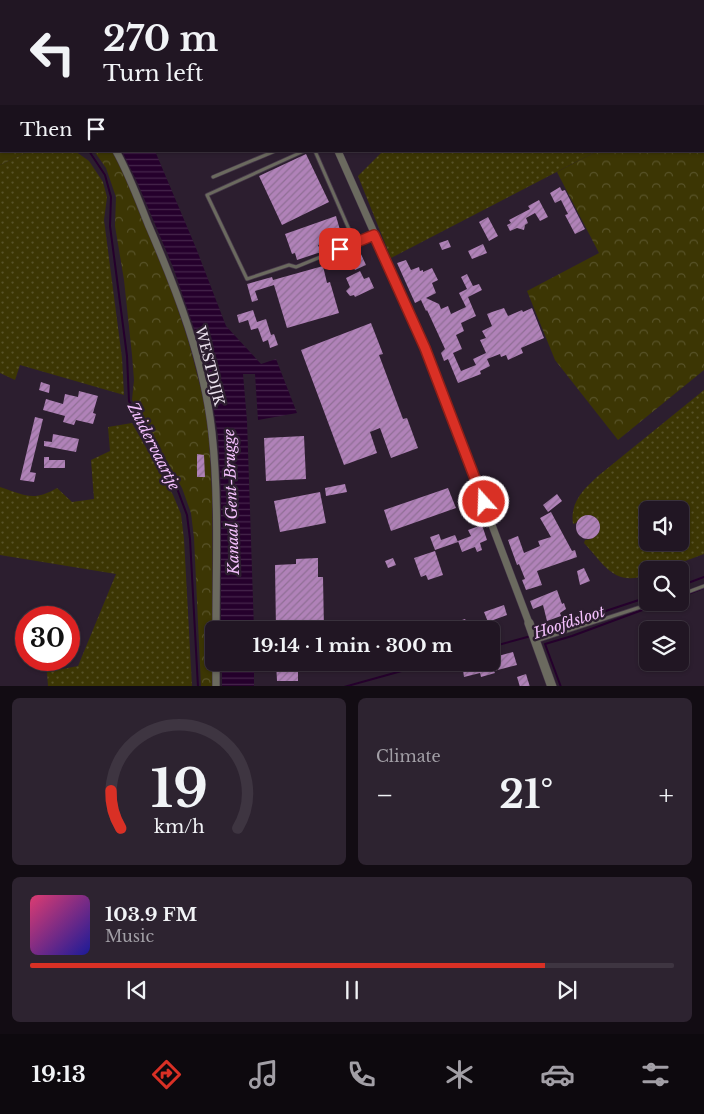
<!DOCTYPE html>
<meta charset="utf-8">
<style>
:root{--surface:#211623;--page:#2d2330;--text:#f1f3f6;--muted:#a29fa6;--line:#3e3541;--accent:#d93025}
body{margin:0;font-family:"Libre Baskerville",serif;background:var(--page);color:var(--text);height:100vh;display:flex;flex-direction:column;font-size:19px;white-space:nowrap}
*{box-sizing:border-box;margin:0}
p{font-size:16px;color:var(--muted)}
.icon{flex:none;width:28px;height:28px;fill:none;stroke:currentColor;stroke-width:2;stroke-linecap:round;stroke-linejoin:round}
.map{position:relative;height:686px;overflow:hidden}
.side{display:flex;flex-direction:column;gap:12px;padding:12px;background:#120c13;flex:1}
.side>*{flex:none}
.hud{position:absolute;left:0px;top:0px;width:705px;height:152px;box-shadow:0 1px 4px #0004,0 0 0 1px var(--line);background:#211623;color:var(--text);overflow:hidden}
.buttons{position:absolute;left:639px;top:501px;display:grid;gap:10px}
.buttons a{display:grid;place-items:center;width:50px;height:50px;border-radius:8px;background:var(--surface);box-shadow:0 1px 4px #0004,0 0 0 1px var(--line);font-size:25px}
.speed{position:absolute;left:15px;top:606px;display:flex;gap:10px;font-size:25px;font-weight:700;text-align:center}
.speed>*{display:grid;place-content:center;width:65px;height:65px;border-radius:50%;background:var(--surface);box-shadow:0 1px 4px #0004,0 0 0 1px var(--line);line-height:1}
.speed .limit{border:8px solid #d22;background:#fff;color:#111}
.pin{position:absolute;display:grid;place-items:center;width:42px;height:42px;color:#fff;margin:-21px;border-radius:10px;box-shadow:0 2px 8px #0006}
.me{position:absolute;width:55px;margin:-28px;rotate:340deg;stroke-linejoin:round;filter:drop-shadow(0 0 4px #0008)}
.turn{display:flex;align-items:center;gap:18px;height:105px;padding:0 20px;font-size:22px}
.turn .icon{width:65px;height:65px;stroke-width:2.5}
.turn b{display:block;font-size:35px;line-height:42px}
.then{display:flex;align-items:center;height:48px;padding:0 20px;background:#0003;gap:10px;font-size:19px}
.big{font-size:38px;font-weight:800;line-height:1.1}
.side .tile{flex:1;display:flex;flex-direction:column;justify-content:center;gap:8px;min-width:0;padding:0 18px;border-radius:8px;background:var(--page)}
.side .dial{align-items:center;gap:0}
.dial svg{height:130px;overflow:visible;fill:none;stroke:var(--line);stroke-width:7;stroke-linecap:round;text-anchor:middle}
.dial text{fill:var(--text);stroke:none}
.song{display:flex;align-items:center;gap:15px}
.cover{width:60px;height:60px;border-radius:8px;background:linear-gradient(135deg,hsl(340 70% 55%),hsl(240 70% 35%))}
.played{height:5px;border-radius:2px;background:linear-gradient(90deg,var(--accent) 80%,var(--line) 80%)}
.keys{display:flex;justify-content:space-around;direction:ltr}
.heat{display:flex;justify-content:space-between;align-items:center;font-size:28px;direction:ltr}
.side .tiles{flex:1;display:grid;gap:12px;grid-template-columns:1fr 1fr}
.tile:last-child{grid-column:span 2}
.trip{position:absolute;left:205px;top:621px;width:295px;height:50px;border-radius:8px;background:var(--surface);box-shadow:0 1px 4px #0004,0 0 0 1px var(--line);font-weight:800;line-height:50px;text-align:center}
.dock{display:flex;height:80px;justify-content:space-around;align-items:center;background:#0d090e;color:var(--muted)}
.dock .icon{width:35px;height:35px}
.dock .selected{color:var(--accent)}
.dock b{font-size:22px;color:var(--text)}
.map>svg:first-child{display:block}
.grass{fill:url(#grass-dots);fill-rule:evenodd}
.forest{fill:url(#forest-crowns)}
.water{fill:url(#water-rules)}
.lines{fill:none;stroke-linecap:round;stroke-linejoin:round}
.stream{stroke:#25002c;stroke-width:2}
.building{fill:url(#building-hatch)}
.service-casing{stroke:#47394a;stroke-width:4.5}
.minor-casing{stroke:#47394a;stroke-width:8}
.tertiary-casing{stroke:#47394a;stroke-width:10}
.service{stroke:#6b6a5f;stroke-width:3}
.minor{stroke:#6b6a5f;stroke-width:7}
.tertiary{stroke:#6b6a5f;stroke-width:9}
.route-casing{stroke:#8d1f18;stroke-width:12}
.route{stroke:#d93025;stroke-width:9}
.labels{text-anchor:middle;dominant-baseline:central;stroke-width:5;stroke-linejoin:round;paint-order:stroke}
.street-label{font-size:14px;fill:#ece2ee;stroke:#2c1e2f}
.water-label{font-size:15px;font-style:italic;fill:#f5c1fe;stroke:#2c1e2f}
</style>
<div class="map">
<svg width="704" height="687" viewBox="0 0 704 687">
<defs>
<pattern id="grass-dots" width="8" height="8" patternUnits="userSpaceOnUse" patternTransform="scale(1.25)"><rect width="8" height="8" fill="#3c3604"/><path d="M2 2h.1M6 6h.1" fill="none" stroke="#585329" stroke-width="1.8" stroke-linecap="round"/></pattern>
<pattern id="forest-crowns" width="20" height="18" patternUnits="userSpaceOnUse" patternTransform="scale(1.25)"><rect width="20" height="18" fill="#3c3604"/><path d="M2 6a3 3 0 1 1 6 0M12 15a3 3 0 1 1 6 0" fill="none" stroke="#585329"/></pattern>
<pattern id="water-rules" width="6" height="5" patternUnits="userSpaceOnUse" patternTransform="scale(1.25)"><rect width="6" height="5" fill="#25002c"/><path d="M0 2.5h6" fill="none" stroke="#45254b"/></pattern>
<pattern id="building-hatch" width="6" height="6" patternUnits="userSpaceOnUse" patternTransform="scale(1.25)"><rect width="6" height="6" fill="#b082b8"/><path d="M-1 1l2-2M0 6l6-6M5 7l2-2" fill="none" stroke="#906f96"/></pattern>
</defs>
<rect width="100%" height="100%" fill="#2c1e2f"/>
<!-- grass -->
<path class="grass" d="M436,0H557L558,1H435Z
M30,151H75L89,161L103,182L107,197L104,220L122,358L124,395L20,365L15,380L0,373V165Z
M383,151H597L391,258L358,176Z
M704,390V554L661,570H648L647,575C614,587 604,564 584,543L585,540C615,537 594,499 576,523L573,524C570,502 583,490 598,476ZM648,510H680V542H648Z
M132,423L173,495L181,514L184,539L192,686H48L47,672L78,666L116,574L0,555V487C25,495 33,502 57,488L72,502L94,499L91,460L110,451L108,427Z"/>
<!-- forest -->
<path class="forest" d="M557,0H704V370L618,440L555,360L527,291L599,253L557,172L597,151H704V1Z
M0,22L1,151H30L0,165Z
M94,151H112L131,188L165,270L189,343L204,401L209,436L212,494L213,686H201L194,538L191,513L182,488L132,400L134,380L132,355L124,280L115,226L116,197L106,168Z"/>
<!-- water -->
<path class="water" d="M122,151H155L196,248L226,326L261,364L276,359L297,413L258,420L255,374H243L247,421L254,630H221V493L218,436L212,399L198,340L173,267L138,184Z
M222,663H254V686H222Z"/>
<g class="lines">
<!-- stream -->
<path class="stream" d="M431,1L432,0
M0,59L1,60
M89,151L105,175L111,197L110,226L127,356L129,401L138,420L178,491L187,515L190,539L198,687
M680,586L704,577
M680,597L704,588
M536,634L648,597
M491,647L531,636
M344,687L434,662
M561,687L545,644L572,636L664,602"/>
</g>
<!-- building -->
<path class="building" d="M306,154L329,202L282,225L259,176Z
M560,187L562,191L565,190L585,229L575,234L565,215L568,214L561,200L555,203L550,193Z
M539,200L548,217L540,221L535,213L526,218L528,223L525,225L524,230L517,228L510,231L507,225L511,223L509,220L530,209L528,206Z
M336,216L342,237L318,245L321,252L297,260L295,253L292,254L285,234Z
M488,217L498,236L489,241L479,222Z
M448,240L451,247L442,250L439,243Z
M483,244L487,253L472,259L468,251Z
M360,252L366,265L355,270L350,260L352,259L351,256Z
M406,260L411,270L419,267L420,271L423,270V272L432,268L438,280L432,283L436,293L426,298L439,304L441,309L448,306L451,314L466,307L459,293L467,289L461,277L467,274L473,286L479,284L482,290L468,297L476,316L461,323L464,331L456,335L462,349L453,353L461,371L476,365L473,359L486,353L480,340L486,338L482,331L492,326L487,314L492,312L504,308L508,316L522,310L523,312L532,308L544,338L521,348L523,353L508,360L506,355L501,357L500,354L487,359L490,366L480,371L481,374L458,383L448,359L444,361L441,353L445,349L427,310L426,311L421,300L415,303L397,263Z
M323,266L327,283L330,282L339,313L287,328L274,285L255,291L258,300L252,302L247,284L272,277L273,280Z
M360,271L364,279L369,277L374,288L355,297L354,295L350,296L346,291L350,287L346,278Z
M253,310L257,322L266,319L271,335L274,334L278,345L270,348L268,340L263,342L258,328L251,330L248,320L239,323L237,315Z
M371,323L383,354L379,355L403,419L407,418L418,448L391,458L380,428L370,432L377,453L344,465L301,350Z
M41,382L50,385L49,393L39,390Z
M79,391L98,396L93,413L96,414L93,424L76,420L74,425L63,422L65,416L43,410L46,399L63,404L65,394L78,397Z
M35,417L43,419L30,472L36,473L34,482L20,480Z
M53,434L79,439L76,452L44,446V441L52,442Z
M304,436L306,479L266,481L264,438Z
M197,454L204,455L205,477H197Z
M44,457H49V460H65V468H44Z
M345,484L347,492L326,496L325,488Z
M448,488L456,508L391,531L384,510Z
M320,492L326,523L280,532L274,501Z
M557,494L562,501L548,512L543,505Z
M551,512L572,551L575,550L577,557L537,571L542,585L526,590L522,580L525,579L519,564L517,565L508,540L518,536L524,553L540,546L538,541L551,537L540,518Z
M576 527a12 12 0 1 1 24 0a12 12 0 1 1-24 0Z
M482,525L487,540L480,543L482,550L477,552L475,547L462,552L458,541L471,536L468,530Z
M439,534L441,540L455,535L458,542L435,550L430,537Z
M435,551L443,575L428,580L426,575L421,577L414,558Z
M318,558V577H323L324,630H276L275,565L296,564V559Z
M393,558L396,565L388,568L385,561Z
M584,568L590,581L580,585L577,571Z
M557,590L562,604L564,603L566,609L560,613L561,616L547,621L543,605L533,609L530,601Z
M504,605L507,615L488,622L484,612Z
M465,619L469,626L479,623L482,630H445L457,625L456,622Z
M513,652L517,665L494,671L495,673L481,677L480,673L464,677L463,670H465L464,665L472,662H491V658Z
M276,662H298V681H277Z
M526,674L530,687H520L517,677Z"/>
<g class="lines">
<defs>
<path id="service" d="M304,151L207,195L247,279L289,265L296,267L374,235
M315,151L355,243
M213,177L275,151
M680,595L704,586
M536,641L656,602"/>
<path id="minor" d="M271,0L272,1
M421,1L423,0
M0,18L1,19
M116,151C129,174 138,199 148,224C177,291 204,360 212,433C219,498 216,565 216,630
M338,151L425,348L529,623
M216,662V687"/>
<path id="tertiary" d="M529,623L552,687"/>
</defs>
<!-- service casing -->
<use href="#service" class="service-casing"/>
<!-- minor casing -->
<use href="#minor" class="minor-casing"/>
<!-- tertiary casing -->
<use href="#tertiary" class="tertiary-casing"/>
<!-- service -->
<use href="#service" class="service"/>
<!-- minor -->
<use href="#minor" class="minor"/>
<!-- tertiary -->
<use href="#tertiary" class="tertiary"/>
</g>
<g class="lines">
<defs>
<path id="route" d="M340,249L374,235L425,348L484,502"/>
</defs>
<!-- route casing -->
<use href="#route" class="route-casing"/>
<!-- route -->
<use href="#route" class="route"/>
</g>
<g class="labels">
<!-- street labels -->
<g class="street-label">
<text transform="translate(210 366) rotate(76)">WESTDIJK</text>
</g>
<!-- water labels -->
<g class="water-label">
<text transform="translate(154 446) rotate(63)">Zuidervaartje</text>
<text transform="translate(231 502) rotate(-92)">Kanaal Gent-Brugge</text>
<text transform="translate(569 622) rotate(-18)">Hoofdsloot</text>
</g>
</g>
</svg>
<div class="buttons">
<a><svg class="icon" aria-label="sound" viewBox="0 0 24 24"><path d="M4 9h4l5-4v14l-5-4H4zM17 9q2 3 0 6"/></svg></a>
<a><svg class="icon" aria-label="search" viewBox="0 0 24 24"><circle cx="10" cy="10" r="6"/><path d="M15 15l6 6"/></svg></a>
<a><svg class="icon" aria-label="layers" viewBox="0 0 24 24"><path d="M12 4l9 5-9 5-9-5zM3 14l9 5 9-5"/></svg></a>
</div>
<div class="speed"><div class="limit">30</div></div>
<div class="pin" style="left:340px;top:249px;background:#d93025"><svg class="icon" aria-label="arrive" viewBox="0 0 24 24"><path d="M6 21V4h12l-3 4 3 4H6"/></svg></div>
<svg class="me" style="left:484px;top:502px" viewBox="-20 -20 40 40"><circle r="17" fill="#d93025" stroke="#fff" stroke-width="3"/><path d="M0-11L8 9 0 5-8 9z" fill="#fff"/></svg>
<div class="trip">19:14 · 1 min · 300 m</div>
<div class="hud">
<div class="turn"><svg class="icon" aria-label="left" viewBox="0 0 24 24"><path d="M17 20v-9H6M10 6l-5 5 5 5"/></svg><div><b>270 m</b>Turn left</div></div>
<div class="then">Then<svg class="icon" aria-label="arrive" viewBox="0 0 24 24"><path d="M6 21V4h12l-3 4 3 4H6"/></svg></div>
</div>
</div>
<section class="side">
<div class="tiles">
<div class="tile dial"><svg viewBox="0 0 100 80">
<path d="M14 69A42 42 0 1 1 86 69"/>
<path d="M14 69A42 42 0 0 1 8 46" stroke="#d93025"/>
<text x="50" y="56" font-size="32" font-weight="700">19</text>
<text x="50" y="72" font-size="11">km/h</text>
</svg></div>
<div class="tile"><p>Climate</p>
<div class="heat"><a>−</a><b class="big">21°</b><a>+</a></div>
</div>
<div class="tile">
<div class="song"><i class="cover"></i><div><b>103.9 FM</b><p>Music</p></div></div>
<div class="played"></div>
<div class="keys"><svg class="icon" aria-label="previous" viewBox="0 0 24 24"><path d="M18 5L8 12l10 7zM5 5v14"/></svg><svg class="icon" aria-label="pause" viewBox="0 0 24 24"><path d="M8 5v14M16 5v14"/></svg><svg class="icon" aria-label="next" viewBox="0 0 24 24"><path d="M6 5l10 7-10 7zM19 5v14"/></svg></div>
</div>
</div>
</section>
<nav class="dock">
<b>19:13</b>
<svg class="icon selected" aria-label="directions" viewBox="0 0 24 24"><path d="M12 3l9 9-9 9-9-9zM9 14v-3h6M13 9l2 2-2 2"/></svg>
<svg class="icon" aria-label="music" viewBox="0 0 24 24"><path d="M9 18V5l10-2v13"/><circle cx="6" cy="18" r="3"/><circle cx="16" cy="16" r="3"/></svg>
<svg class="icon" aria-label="phone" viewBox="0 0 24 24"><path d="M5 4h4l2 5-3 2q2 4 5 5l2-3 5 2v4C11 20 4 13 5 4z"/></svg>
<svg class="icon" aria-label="climate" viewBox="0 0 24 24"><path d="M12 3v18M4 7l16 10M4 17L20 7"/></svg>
<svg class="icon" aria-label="car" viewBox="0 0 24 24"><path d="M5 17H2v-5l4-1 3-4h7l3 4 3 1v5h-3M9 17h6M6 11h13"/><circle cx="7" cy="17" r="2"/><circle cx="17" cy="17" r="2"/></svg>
<svg class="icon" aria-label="filters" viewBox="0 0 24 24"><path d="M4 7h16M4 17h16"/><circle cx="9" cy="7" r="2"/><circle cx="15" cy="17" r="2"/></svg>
</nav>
